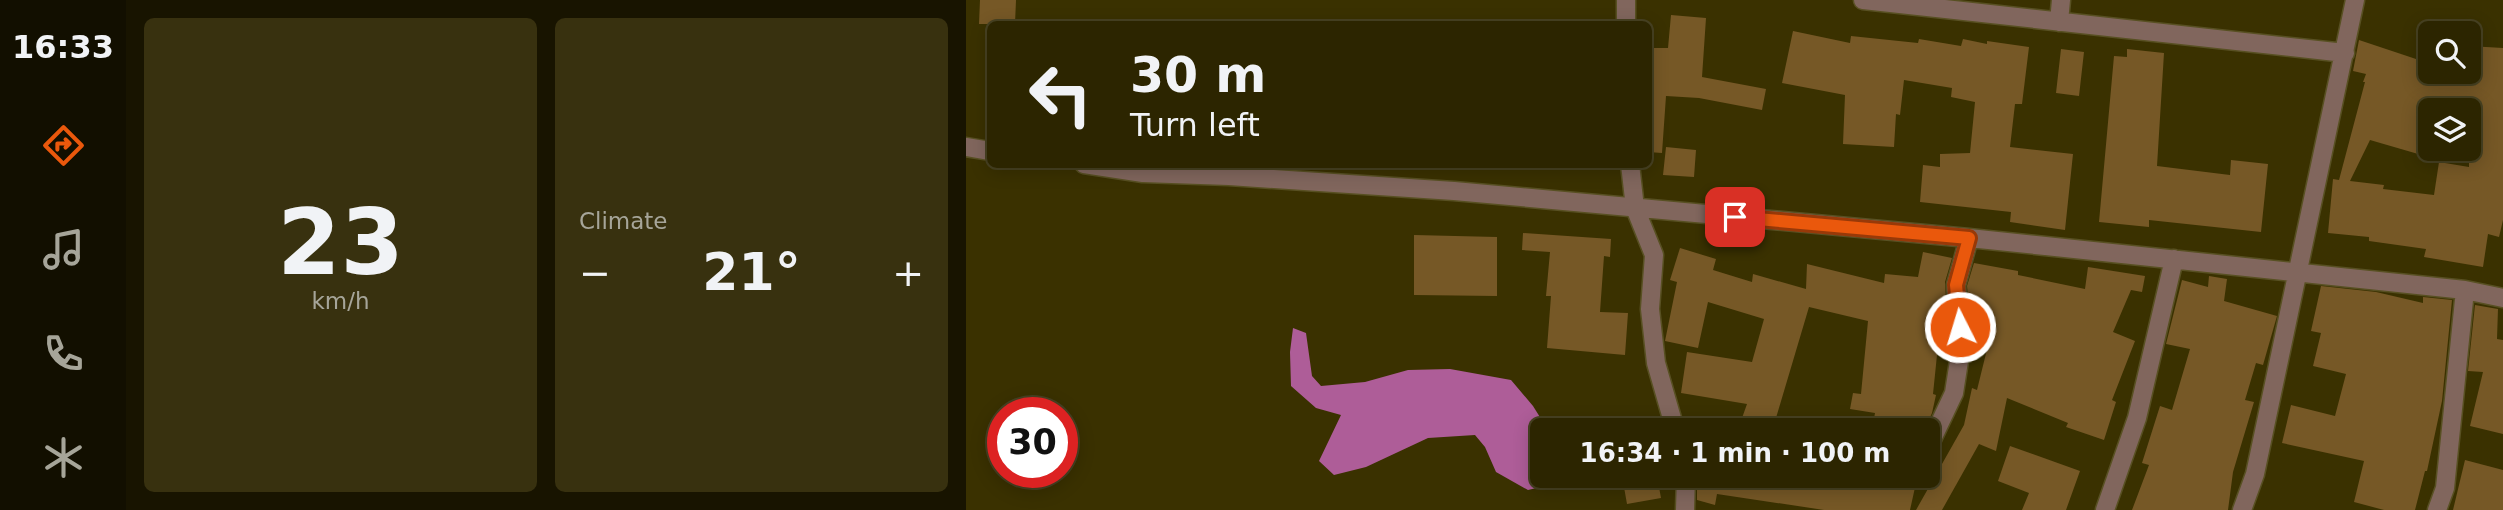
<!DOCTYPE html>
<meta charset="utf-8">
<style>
:root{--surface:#2c2500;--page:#38310f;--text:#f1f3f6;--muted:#a6a599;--line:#484222;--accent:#ea580c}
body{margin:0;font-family:"DejaVu Sans",sans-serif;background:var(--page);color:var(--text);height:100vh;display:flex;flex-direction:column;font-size:26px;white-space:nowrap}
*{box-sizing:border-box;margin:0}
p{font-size:23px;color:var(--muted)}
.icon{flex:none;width:38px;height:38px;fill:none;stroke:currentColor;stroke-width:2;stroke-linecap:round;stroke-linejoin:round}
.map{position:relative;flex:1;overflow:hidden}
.sheet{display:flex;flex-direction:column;gap:18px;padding:18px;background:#181400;width:840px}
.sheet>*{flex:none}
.banner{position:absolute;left:21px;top:21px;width:665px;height:147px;border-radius:10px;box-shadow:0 4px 18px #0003,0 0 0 2px var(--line);background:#2c2500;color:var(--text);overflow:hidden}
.controls{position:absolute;left:1452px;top:21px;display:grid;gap:14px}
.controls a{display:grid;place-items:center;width:63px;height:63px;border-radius:10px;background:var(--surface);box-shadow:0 4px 18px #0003,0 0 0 2px var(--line);font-size:35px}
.speed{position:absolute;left:21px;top:397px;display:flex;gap:14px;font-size:35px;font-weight:700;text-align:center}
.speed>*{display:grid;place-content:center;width:91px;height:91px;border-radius:50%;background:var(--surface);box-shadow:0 4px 18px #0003,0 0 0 2px var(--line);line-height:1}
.speed .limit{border:10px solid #d22;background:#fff;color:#111}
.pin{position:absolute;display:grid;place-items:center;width:60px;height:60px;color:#fff;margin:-30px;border-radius:14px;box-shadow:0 4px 10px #0006}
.me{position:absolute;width:77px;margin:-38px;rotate:355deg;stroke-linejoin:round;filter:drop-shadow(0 0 5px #0008)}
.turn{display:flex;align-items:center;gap:24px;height:147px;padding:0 28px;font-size:32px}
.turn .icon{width:91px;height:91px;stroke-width:2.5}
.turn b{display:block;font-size:49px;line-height:60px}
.big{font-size:52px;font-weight:600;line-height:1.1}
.sheet .card{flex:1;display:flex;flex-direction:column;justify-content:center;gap:10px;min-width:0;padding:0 24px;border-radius:10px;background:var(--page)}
.sheet .dial{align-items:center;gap:0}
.dial b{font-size:91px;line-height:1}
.heat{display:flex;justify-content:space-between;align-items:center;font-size:38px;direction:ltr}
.sheet .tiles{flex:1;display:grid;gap:18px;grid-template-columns:repeat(2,1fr)}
.trip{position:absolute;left:564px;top:418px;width:410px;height:70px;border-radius:10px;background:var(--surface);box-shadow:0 4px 18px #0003,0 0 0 2px var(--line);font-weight:600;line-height:70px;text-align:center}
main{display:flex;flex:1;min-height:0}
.tab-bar{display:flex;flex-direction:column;width:126px;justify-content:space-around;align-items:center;background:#120f00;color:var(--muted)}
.tab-bar .icon{width:49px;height:49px}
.tab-bar .current{color:var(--accent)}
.tab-bar b{font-size:32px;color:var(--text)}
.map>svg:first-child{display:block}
.water{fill:#ae5d98}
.building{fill:#765826;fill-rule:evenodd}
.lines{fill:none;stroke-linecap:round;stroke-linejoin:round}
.minor-casing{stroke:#585022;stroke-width:21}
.minor{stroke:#81665d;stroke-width:18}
.route-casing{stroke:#983908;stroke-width:18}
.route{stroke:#ea580c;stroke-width:12}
</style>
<main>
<nav class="tab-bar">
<b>16:33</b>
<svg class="icon current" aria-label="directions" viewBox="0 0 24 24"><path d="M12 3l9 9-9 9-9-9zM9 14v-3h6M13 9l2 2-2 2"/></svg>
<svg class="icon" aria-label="music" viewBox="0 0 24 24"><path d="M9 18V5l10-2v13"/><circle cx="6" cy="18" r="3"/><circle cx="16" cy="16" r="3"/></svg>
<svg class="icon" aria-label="phone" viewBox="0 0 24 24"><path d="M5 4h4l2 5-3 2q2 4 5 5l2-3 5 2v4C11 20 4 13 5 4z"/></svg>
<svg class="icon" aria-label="climate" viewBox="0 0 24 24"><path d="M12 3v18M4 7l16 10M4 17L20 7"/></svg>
</nav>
<section class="sheet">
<div class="tiles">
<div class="card dial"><b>23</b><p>km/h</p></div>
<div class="card"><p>Climate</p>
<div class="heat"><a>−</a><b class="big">21°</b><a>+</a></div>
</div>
</div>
</section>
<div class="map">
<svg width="1537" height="510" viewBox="0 0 1537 510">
<rect width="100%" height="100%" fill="#3a3100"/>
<!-- water -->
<path class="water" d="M327,328L340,333L346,376L355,386L399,382L442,370L484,369L545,380L567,406L582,430H576V476H603L596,482L562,490L530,472L519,447L509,435L462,438L400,467L368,475L353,461L375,415L350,408L325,386L324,352Z"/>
<!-- building -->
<path class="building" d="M14,0H50L49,24H13Z
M705,15L740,18L736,77L800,89L796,110L733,98L700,96L696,153L682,152V48H702Z
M827,31L884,43L885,36L952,43L953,39L995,46L997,39L1021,44V41L1063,47L1056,104H1049L1044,147L1107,154L1099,230L1044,222L1045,212L954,202L957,165L974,167V154L1004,153L1009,102L985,97L986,88L938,80L934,115L930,114L928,147L877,144L879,95L816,83Z
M1393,40L1465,64V72H1503V46L1537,48V220L1533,237L1522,234L1517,267L1458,257L1460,249L1403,241V237L1362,233L1367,179L1373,180L1399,82H1397L1400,74L1387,71ZM1465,110H1503V167L1473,162L1468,195L1417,189L1418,185L1384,181L1404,140L1459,156L1465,137Z
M1095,49L1118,52L1113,96L1090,93Z
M1161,49L1198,53L1191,166L1264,175L1265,160L1302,164L1295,232L1183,220V227L1133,222L1148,56L1161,57Z
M700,147L730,150L728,177L697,175Z
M557,233L645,239L644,257L638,256L634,312L662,313L659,355L581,348L585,296H580L584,252L556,250Z
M448,235L531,237V296L448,295Z
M714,248L750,259L747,270L786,282L787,274L840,289L841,264L918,283L919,274L952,277L957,252L986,258L979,282L981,317L975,316L967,394L970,395L966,413L960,426L931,420L929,430H906L909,413L884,409L887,393L895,394L902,321L843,307L807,428L776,418L781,404L715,393L721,352L786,362L798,319L742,302L732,348L699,341L711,282L704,280Z
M1008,263L1052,271V275L1119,289L1122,267L1179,276L1176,292L1165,290L1147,332L1169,341L1146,400L1150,402L1138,440L1100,427L1102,423L1041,398L1030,451L1013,444L976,510H950L998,425L1006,388L1011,390L1027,325L1004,319L1001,286Z
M1243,276L1261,279L1258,301L1311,316L1297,365L1290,363L1279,400L1288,402L1267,472L1262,510H1166L1183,465L1176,463L1194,406L1206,410L1224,349L1200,344L1216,280L1242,287Z
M1355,286L1410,292L1457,303V297L1486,300L1476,401L1461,471H1459L1449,510H1418L1388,502L1398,461L1316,443L1325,405L1369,416L1380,374L1347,366L1355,333L1345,331Z
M1509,305L1532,309L1531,339L1537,340V434L1504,426L1517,372L1502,371Z
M1044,446L1114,471L1100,510H1056L1063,493L1032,481Z
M1499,460L1537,470V510H1487Z
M656,476H691L695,498L661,504Z
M731,476H895L912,482L914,476H928L950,483L944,510H858L751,494L749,505L731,500Z"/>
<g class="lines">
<defs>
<path id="minor" d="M897,0L1379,53
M1093,22L1095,0
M660,24V0
M0,147L24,151
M118,164L177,173L263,176L488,191L1003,238L1499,290L1537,298
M664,164L669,208L688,255L684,309L690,363L707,422L715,430
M961,450L988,393L995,348L990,285L1003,238
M719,510L720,476
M1139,510L1171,418L1208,259
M1276,510L1289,474L1389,0
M1471,510L1479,488L1499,290"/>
</defs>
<!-- minor casing -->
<use href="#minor" class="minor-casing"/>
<!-- minor -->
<use href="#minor" class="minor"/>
</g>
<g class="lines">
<defs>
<path id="route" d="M769,217L1003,238L990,285L994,327"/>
</defs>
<!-- route casing -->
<use href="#route" class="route-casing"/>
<!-- route -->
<use href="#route" class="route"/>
</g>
</svg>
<div class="controls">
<a><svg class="icon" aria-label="search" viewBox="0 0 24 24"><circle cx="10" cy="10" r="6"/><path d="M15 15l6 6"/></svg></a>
<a><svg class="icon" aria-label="layers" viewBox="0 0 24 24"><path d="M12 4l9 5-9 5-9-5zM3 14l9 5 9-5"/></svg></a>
</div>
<div class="speed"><div class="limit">30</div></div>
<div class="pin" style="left:769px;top:217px;background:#d93025"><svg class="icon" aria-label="arrive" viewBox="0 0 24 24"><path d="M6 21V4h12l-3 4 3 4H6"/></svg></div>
<svg class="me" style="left:994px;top:327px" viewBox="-20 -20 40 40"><circle r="17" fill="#ea580c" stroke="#fff" stroke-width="3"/><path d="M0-11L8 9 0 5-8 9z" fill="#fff"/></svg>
<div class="trip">16:34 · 1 min · 100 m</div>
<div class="banner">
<div class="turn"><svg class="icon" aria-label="left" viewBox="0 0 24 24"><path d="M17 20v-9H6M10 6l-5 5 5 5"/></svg><div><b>30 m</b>Turn left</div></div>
</div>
</div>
</main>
